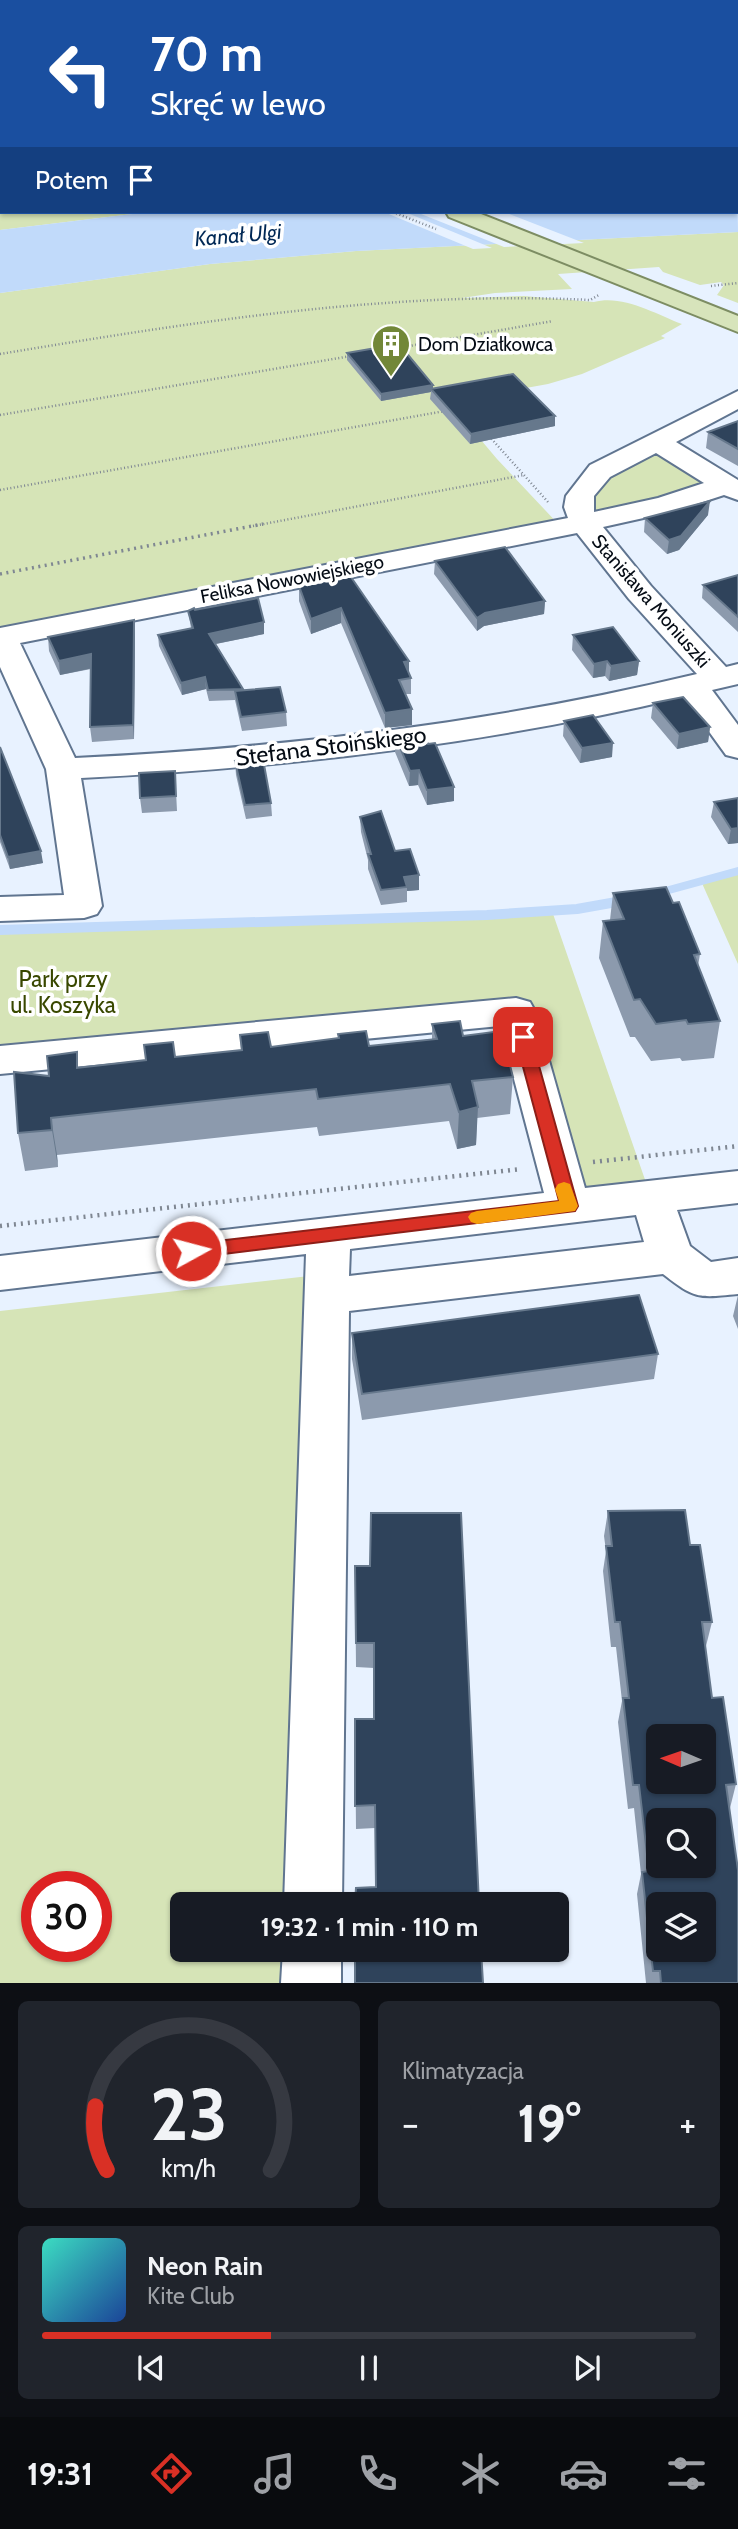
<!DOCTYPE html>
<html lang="pl">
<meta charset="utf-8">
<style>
:root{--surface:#171b24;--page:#20242c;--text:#f1f3f6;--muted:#9ea1a6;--line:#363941;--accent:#d93025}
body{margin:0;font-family:Cabin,sans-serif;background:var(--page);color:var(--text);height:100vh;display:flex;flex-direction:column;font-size:26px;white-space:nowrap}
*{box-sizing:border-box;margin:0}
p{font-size:23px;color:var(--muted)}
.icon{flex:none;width:38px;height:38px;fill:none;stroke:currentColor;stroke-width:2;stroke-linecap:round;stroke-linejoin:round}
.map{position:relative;height:1983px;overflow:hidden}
.drawer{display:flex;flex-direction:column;gap:18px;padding:18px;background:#0d0f14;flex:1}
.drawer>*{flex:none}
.top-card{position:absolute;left:0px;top:0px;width:738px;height:214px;box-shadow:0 2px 5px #0004;background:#1a4fa0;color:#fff;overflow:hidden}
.needle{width:46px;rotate:272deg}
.buttons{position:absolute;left:646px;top:1724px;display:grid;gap:14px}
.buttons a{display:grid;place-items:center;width:70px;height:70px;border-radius:10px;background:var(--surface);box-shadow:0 2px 5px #0004;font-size:35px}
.speed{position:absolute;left:21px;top:1871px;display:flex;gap:14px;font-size:35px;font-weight:700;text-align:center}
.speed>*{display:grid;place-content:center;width:91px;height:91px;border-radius:50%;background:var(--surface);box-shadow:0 2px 5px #0004;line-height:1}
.speed .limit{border:10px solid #d22;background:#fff;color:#111}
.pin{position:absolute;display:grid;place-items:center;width:60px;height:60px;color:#fff;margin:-30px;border-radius:14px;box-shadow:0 4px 10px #0006}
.me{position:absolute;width:77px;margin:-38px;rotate:83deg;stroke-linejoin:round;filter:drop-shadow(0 0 5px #0008)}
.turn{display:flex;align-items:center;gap:24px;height:147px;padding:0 35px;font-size:32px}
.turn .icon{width:91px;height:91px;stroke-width:2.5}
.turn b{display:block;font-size:49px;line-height:60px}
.then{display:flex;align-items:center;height:66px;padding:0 35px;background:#0003;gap:14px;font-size:26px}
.big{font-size:52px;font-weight:800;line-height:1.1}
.drawer .widget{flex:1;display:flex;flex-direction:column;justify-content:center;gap:10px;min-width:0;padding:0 24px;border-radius:10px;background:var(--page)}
.drawer .dial{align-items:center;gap:0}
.dial svg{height:182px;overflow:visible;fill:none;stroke:var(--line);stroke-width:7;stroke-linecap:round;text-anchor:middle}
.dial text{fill:var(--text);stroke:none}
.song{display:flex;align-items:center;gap:21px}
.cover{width:84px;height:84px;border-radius:10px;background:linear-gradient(135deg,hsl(170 70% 55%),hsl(220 70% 35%))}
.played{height:7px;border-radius:4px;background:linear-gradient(90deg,var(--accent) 35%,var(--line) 35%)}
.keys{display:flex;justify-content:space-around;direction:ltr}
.heat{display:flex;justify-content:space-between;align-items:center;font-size:38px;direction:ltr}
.drawer .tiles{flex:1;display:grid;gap:18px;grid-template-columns:1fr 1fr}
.widget:last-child{grid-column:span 2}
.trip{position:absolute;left:170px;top:1892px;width:399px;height:70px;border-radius:10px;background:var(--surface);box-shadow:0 2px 5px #0004;font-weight:800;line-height:70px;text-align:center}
.dock{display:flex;height:112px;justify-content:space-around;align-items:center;background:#090b0e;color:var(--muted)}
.dock .icon{width:49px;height:49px}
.dock .active{color:var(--accent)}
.dock b{font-size:32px;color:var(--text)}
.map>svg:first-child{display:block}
.green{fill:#d6e4b7;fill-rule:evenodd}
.water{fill:#c1dafa}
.pier{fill:#e8f2ff}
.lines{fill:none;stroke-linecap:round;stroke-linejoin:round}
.stream-far1{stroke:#c1dafa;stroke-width:8}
.stream{stroke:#c1dafa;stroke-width:10}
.minor-casing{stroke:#607590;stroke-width:4}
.major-casing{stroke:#7d8d63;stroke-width:4}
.path-far2{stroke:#7f8792;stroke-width:2.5;stroke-dasharray:1 2.5;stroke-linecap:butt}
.path-far1{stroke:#7f8792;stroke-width:3.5;stroke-dasharray:2 4.5;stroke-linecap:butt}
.path{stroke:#7f8792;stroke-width:4.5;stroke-dasharray:2 5;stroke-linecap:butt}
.minor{fill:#fff;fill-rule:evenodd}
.major{fill:#d7e4bb;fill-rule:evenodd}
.wall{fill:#8c9aad}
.shaded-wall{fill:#66788c}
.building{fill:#2f435b;stroke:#66788c;stroke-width:2;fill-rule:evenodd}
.route{fill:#d93025;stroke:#8d1f18;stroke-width:2}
.slow{fill:#f59e0b}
.labels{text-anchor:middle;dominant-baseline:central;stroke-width:7;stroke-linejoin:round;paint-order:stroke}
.far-poi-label{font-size:19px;fill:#050c15;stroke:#fff;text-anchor:start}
.far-street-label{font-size:19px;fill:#050c15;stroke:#fff}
.far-water-label{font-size:21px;font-style:italic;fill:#002855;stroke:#fff}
.street-label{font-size:23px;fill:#050c15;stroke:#fff}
.park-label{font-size:23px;fill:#394800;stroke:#fff}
</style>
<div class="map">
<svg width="738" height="1983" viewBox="0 0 738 1983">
<rect width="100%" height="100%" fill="#e8f2ff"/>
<!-- green -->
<path class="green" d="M0,105L2,212H149L0,230Z
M738,232V303L717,295L724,285L721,282L700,285L663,272L659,267L558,274L572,289L495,293L462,298L524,296L594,302C622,294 656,314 682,324L661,336L665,338L582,374L548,384L449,402L497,459L561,527L0,638V293L210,264L356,251Z
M657,442L727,485L584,523L578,498Z
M738,871V964L701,881Z
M552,911L651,1197L569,1207L515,1011L0,1060V930L386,919Z
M327,1274L313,1904H182V1950H312L311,1983H0V1311ZM37,1886H96V1946H37Z"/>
<!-- water -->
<path class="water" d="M737,174L738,232L356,251L210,264L0,293V230L149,212H737Z"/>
<!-- pier -->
<path class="pier" d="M384,212H405L492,248L473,249Z
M416,212H504L584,243L504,247Z"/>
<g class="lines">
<!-- stream-far1 -->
<path class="stream-far1" d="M658,893L738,871"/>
<!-- stream -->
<path class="stream" d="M0,930L487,915L577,909L622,901"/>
<defs>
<path id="minor" d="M90,0H110L89,2Z
M127,0H149L150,2H128Z
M0,94H2V107L0,106Z
M0,159H2V171H0Z
M738,391V409L676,442L738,480V500L724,495L675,511L603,527L651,586L726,667L738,664V684L712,690L738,725V758L726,755L684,697C486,744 284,768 81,778L102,906L97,914L84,918L0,921V897L64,895L46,769L0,667V628L568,518L564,507L566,496L590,465ZM656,453L704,483L658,498L594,512V496L610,477ZM577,533L629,599L697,674C493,723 285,748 75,758L20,643Z
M516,998L530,1002L535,1011L585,1188L738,1171V1203L677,1210L690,1246L711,1262L738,1258V1294C698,1298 695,1299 663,1274L349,1311L342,1904H284L306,1254L0,1290V1256L544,1193L500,1026L0,1074V1046ZM636,1215L644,1242L349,1276L350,1249Z
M283,1950H341V1983H281Z"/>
<path id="major" d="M0,36L2,37V49L0,48Z
M446,212H476L738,316V332L449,217Z"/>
</defs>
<!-- minor casing -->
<use href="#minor" class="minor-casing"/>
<!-- major casing -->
<use href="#major" class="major-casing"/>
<!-- path-far2 -->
<path class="path-far2" d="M393,212L436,229
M711,286L738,283
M398,348L553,321
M0,354C193,322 393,290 590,300L599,295
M0,415L351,356
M489,436L548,502
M0,490L445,411
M253,526L524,475"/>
<!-- path-far1 -->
<path class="path-far1" d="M0,574L263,524"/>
<!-- path -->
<path class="path" d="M593,1162L738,1146
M0,1226L521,1169"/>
<!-- minor -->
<use href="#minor" class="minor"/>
<!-- major -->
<use href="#major" class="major"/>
</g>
<!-- wall -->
<path class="wall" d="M151,0H738V90H737V2H157Z
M347,353L433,389L555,416V426L470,444L430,399L431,392L381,401L347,360Z
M738,421V466L706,448L708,432Z
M708,515L679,550L667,554L644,532L645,518Z
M435,561L545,601L544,614L484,626L477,631L434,574Z
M325,570L409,673L411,678V694H406L412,725L385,728L341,623L311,634L299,601V586L325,581Z
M738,575V632L702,598L703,585Z
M195,610L264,622V634L216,644L243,690L286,712L287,726L242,731L235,700L209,701L206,689L182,695L159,646L158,635L191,628L188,611Z
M134,620L135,634L134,739L92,742L90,727L91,669L60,675L49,651L48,637Z
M573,635L639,661L637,675L609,681L605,676L593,678L572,650Z
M653,703L710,727L708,742L677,749L651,718Z
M564,721L612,757L580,763L563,736Z
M396,738L428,744L454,787V801L427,805L418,785L409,786L395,752Z
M0,747L43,863L10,869L0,842Z
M235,761L271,803L272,816L246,819L236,775Z
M175,771L177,811L142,813L140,798Z
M738,798V843L728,844L711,817L714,802Z
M360,817L419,875V890L407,891V902L381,905L368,869V860L361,832Z
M613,893L673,903L700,954L698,966L720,1021L714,1058L682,1061L680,1058L651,1061L635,1037H630L599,958L603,921L610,920Z
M432,1024L463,1036L513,1077L510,1114L477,1118L476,1145L457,1149L449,1121L319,1136L317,1127L57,1155L58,1167L25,1171L18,1133L49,1076L79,1067L241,1050L240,1035L271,1047L338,1039V1034L369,1046L432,1039Z
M738,1295V1329L733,1316Z
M352,1333L658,1354L654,1379L362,1420L352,1359Z
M608,1511L690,1545L712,1622L706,1646H705L712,1698L736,1784L730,1808H729L738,1983H646L637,1894L641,1874L634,1808L628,1809L618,1722L622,1701L616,1647H611L603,1571L606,1551L604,1536Z
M461,1513L376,1887L375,1828L356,1829L355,1719H374V1668L356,1667L355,1566H370Z"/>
<!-- shaded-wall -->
<path class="shaded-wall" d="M0,0H54L48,2H2V15L0,16Z
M738,8V21L737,23V9Z
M433,385V392L431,389V392L381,401V394Z
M555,416V426L470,444L471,434Z
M710,501L708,515L679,550L667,554L669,540Z
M545,601L544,614L484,626L477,631V618L485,613Z
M341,608V623L311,634V619Z
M134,620L135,634L134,739L133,725Z
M264,622V634L210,645L209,634Z
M91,654L93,668L60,675L59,661Z
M409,661V677L404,662Z
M607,661L605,676L593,678L594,664Z
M639,661L637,675L609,681L611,666Z
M205,677L206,689L182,695L181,683Z
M412,709V725L385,728V713Z
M710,727L708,742L677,749L679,734Z
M613,743L612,757L580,763L582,748Z
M419,770L418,785L409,786L410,771Z
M454,787V801L427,805V790Z
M738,828V843L728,844L731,829Z
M41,851L43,863L10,869L8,857Z
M419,875V890L407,891V887L404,877Z
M478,1107L476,1145L457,1149L459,1112Z
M51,1118L57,1155L58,1167L52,1130Z"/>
<!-- building -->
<path class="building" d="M202,0H738V8L737,9V2H208Z
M737,22L738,23V73H737Z
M399,344L433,385L381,394L347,353Z
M513,374L555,416L471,434L431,389Z
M738,421V449L708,432Z
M710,501L681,536L669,540L645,518Z
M505,547L545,601L485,613L477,618L435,561Z
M344,567L409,661L404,662L411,678L399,680L412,709L385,713L341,608L311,619L299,586L329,580L325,570Z
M738,575V617L703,585Z
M258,598L264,622L209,634L243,689L208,690L205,677L181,683L158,635L193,628L188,611L194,608L195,610Z
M134,620L133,725L90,727L91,654L59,661L48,637Z
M613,627L639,661L611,666L607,661L594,664L573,635Z
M280,687L286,712L241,717L235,691Z
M683,697L710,727L679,734L653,703Z
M593,715L613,743L582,748L564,721Z
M423,734L428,744L435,743L454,787L427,790L419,770L410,771L396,738Z
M0,747L41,851L8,857L0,835Z
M263,759L271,803L245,805L235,761Z
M175,771L176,796L140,798L139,773Z
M738,798V828L731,829L714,802Z
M381,811L395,851L410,849L419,875L404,877L407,887L381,890L368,854H371L360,817Z
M666,887L673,903L679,902L700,954L694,955L720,1021L688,1024L686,1020L656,1024L640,999L634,1000L603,921L624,919L613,893Z
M460,1021L463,1036L501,1031L513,1077L472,1081L478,1107L459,1112L450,1084L318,1099L316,1089L51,1118L52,1130L18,1133L14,1072L49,1076L47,1056L77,1052V1068L146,1060L144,1045L173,1042L175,1057L242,1050L240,1035L268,1032L271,1047L339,1038L338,1034L366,1031L369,1046L437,1039L432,1024Z
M639,1295L658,1354L362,1394L352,1333Z
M685,1510L690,1545H700L712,1622H702L712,1698L723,1697L736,1784L726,1785L738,1870V1983H661L660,1971H653L648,1927L642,1872L649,1871L639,1785H633L623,1698H629L620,1622H615L606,1546H612L608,1511ZM658,1736H704V1782H658ZM658,1820H704V1866H658ZM658,1904H704V1950H658Z
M371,1513H461L479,1904H355L356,1888L376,1887L375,1805L355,1806V1719H374V1643H356L355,1566H370Z
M355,1950H481L483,1983H355Z"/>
<!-- route -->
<path class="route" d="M523,1031L531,1037L578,1206L575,1211L191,1258L185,1256L182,1251L185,1246L191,1244L559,1201L515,1037Z"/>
<!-- slow -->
<path class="slow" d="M564,1182L570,1184L578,1206L575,1211L477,1224L471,1222L468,1217L471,1213L477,1211L559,1201L555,1189L558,1184Z"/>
<!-- icons -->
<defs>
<symbol id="building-pin" viewBox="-11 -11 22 30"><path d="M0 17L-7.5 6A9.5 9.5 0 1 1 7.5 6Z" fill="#728738" stroke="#fff"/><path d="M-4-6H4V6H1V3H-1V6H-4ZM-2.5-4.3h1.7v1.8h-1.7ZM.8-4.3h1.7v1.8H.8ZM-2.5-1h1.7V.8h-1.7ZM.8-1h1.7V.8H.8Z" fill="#fff"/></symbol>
</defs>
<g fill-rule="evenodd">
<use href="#building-pin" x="369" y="322" width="44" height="60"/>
</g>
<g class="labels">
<!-- far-poi labels -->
<g class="far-poi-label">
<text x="418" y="344">Dom Działkowca</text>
</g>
<!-- far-street labels -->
<g class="far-street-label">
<text transform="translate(292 579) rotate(-11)">Feliksa Nowowiejskiego</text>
<text transform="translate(651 601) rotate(49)">Stanisława Moniuszki</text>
</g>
<!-- far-water labels -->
<g class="far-water-label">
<text transform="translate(238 235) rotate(-5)">Kanał Ulgi</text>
</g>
<!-- street labels -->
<g class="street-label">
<text transform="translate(331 746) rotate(-7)">Stefana Stoińskiego</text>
</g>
<!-- park labels -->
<g class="park-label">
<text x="63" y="979">Park przy<tspan x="63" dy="26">ul. Koszyka</tspan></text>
</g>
</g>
</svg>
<div class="buttons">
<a><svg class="needle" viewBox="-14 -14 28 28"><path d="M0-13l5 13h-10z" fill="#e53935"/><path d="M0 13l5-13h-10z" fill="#9ea1a6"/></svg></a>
<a><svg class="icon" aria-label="search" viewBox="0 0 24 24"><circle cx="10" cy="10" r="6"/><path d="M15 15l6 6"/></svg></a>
<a><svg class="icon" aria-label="layers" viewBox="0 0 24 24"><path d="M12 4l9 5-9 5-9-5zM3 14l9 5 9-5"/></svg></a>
</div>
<div class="speed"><div class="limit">30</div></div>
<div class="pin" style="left:523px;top:1037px;background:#d93025"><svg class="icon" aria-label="arrive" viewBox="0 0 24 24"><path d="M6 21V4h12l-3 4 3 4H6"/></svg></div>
<svg class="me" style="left:191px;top:1251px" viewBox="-20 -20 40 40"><circle r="17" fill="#d93025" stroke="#fff" stroke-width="3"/><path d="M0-11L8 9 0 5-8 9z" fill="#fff"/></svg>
<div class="trip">19:32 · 1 min · 110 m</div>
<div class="top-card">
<div class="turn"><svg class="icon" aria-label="left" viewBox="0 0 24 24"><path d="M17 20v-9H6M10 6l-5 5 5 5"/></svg><div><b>70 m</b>Skręć w lewo</div></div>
<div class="then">Potem<svg class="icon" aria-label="arrive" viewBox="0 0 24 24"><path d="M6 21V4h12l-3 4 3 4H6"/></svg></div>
</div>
</div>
<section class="drawer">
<div class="tiles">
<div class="widget dial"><svg viewBox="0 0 100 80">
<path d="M14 69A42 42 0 1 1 86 69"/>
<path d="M14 69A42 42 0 0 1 9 41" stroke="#d93025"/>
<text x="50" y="56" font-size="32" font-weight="700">23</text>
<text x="50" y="72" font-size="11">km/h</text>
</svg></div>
<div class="widget"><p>Klimatyzacja</p>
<div class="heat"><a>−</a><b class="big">19°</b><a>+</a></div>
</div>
<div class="widget">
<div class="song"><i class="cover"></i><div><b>Neon Rain</b><p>Kite Club</p></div></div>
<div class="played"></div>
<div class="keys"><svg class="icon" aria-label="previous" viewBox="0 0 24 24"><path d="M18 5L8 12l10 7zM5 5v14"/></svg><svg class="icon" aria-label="pause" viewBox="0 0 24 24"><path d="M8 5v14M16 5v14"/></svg><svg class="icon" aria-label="next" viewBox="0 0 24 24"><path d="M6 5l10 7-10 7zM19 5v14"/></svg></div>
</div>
</div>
</section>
<nav class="dock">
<b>19:31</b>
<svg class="icon active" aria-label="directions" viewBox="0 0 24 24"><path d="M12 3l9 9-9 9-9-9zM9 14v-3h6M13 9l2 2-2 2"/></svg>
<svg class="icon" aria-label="music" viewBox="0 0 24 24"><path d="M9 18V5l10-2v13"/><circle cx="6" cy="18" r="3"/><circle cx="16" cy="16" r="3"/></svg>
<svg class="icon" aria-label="phone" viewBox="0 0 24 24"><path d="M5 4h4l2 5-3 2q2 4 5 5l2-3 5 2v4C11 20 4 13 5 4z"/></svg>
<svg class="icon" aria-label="climate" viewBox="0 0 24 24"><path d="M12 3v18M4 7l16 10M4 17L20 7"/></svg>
<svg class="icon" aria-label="car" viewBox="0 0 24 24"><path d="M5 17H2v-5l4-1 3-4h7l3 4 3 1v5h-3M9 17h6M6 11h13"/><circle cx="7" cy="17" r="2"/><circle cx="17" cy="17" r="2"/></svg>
<svg class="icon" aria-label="filters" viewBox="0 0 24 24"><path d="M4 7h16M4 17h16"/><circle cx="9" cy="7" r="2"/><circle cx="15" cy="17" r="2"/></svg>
</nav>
